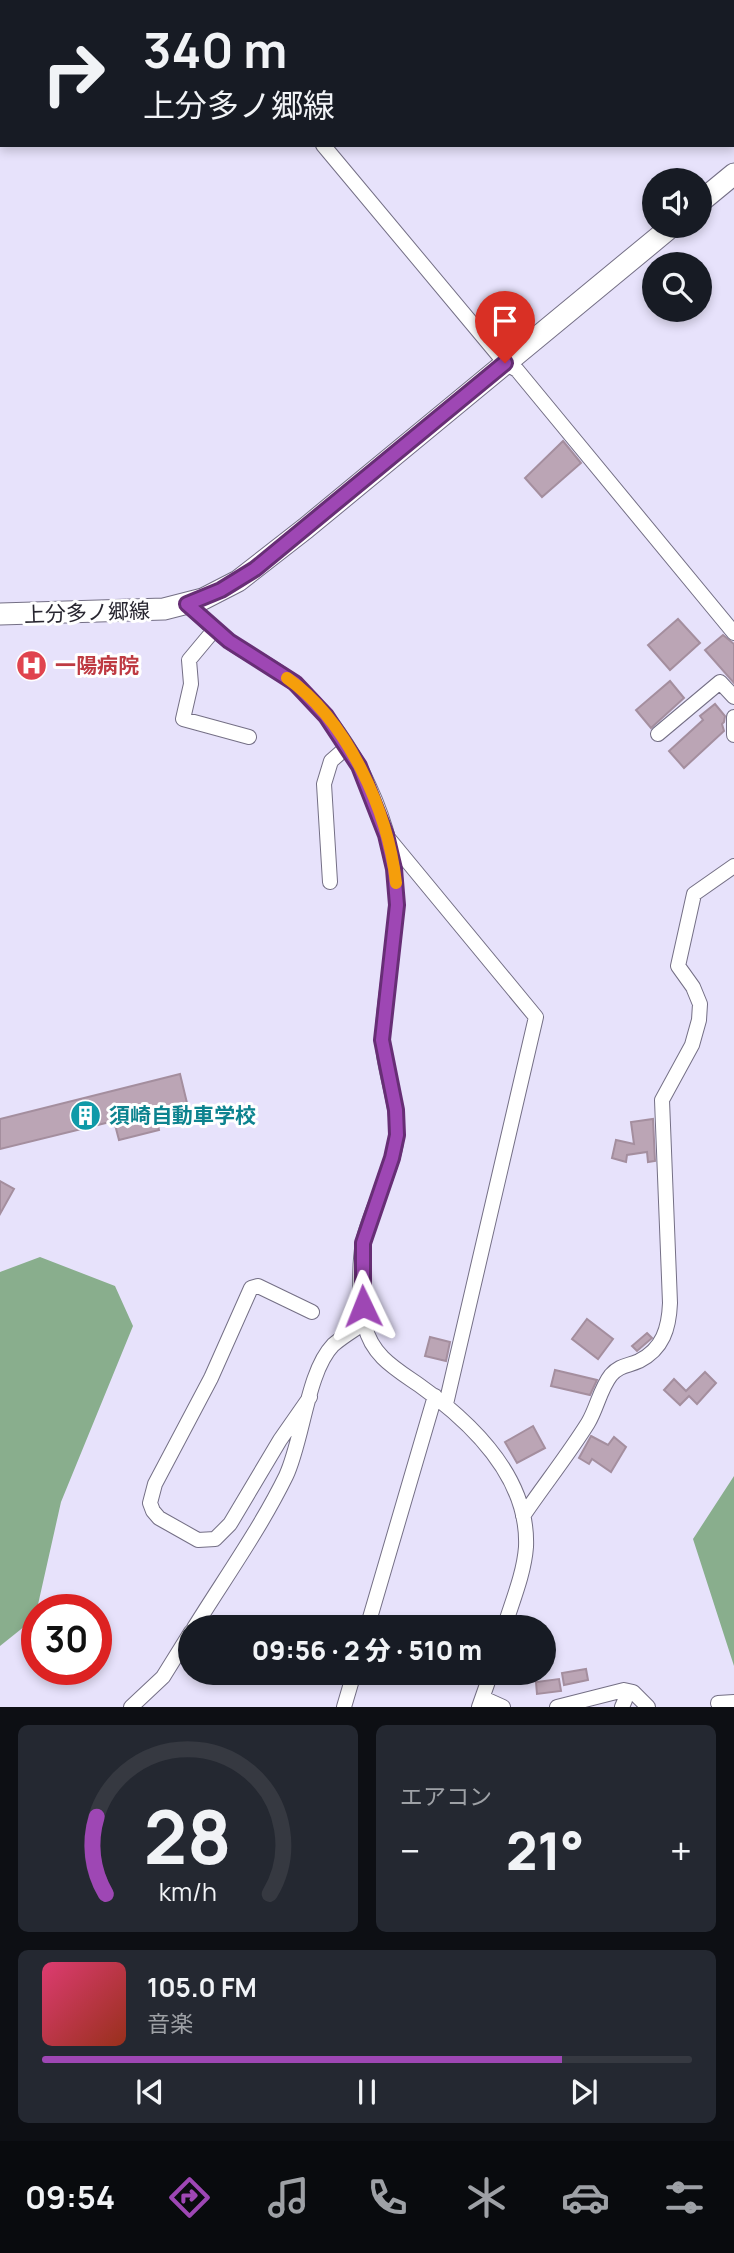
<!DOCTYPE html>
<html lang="ja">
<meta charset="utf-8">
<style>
:root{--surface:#171b24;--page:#242831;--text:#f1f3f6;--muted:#9ea1a6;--line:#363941;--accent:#9e47b4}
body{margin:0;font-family:Manrope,"Noto Sans JP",sans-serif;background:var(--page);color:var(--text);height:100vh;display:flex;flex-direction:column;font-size:26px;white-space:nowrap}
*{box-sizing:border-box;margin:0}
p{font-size:23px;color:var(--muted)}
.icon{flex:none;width:38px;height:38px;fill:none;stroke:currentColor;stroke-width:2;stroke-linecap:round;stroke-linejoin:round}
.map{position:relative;height:1707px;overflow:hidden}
.sheet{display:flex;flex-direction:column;gap:18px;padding:18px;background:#0d0f14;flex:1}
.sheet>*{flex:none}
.guide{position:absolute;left:0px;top:0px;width:735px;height:147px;box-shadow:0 4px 10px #0003;background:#171b24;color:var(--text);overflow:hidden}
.controls{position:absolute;left:642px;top:168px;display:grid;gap:14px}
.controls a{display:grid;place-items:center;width:70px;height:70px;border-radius:50%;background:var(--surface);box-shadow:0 4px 10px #0003;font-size:35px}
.speed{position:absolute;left:21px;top:1594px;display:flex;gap:14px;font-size:35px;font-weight:700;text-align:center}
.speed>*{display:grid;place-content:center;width:91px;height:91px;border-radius:50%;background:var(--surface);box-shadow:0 4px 10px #0003;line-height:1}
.speed .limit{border:10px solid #d22;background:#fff;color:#111}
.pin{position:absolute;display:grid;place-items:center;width:60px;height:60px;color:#fff;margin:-72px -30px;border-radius:50% 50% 50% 0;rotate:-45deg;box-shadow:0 0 7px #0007}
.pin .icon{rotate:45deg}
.me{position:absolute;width:77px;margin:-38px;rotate:358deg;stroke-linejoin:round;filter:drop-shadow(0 0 5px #0008)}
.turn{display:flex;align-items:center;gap:24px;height:147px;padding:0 28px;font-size:32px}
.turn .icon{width:91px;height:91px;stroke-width:2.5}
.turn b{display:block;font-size:49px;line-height:60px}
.big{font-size:52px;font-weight:800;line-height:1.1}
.sheet .tile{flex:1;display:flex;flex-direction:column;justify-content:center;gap:10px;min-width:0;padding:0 24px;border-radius:10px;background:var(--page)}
.sheet .dial{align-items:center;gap:0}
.dial svg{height:182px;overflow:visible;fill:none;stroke:var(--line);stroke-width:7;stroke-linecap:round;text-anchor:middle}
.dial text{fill:var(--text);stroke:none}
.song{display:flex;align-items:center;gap:21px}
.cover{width:84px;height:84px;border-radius:10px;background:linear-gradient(135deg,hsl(340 70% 55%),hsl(10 70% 35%))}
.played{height:7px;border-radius:4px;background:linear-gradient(90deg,var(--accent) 80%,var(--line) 80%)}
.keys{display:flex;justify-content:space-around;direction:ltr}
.heat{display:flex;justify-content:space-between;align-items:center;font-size:38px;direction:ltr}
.sheet .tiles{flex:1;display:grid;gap:18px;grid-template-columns:1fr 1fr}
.tile:last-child{grid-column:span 2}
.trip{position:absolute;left:178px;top:1615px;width:378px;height:70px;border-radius:35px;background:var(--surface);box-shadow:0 4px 10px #0003;font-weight:800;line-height:70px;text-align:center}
.menu{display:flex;height:112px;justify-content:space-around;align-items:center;background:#090b0e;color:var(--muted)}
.menu .icon{width:49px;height:49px}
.menu .current{color:var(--accent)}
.menu b{font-size:32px;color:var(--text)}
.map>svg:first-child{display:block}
.forest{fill:#89ae8d}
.building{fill:#bba5b5;stroke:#a48e9e;stroke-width:2}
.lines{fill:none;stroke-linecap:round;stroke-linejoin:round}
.street-casing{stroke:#746f85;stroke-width:16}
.secondary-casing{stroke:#746f85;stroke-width:23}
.street{stroke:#fff;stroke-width:14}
.secondary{stroke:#fff;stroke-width:21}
.route-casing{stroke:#672e75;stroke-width:18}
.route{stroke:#9e47b4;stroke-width:12}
.slow{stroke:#f59e0b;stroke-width:12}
.labels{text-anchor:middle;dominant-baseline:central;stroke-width:6;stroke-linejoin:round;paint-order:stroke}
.street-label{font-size:21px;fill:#282630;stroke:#fff}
.health-label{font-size:21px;font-weight:bold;fill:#be3a42;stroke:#fff;text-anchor:start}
.culture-label{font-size:21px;font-weight:bold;fill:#0d838f;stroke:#fff;text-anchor:start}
</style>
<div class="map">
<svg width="734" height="1707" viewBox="0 0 734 1707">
<rect width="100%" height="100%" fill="#e7e2fb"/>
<!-- forest -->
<path class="forest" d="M40,1257L115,1286L133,1326L61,1502L35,1618L0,1646V1272Z
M734,1476V1666L693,1539Z"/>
<!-- building -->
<path class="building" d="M563,441L581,463L542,497L525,478Z
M678,619L700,643L670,670L648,645Z
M723,635L734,644V683L705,650Z
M670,681L684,698L651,728L636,710Z
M715,704L725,716L724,722L722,724L724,731L684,768L669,751L703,720L700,716Z
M180,1074L187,1103L155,1111L159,1130L119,1140L114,1121L0,1149V1119Z
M653,1119L655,1161L648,1162L647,1152L627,1155L626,1162L612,1158L616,1140L634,1144L631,1122Z
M0,1181L14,1189L0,1214Z
M587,1319L613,1339L598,1359L572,1339Z
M647,1333L652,1338L637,1351L632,1346Z
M430,1337L450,1342L446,1361L425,1356Z
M555,1370L597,1380L590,1395L551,1386Z
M705,1372L716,1383L697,1404L689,1396L680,1405L664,1390L674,1379L686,1391Z
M533,1426L545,1448L517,1463L505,1442Z
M591,1436L608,1445L614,1437L626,1447L611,1472L592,1459L589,1464L579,1458Z
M586,1669L588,1680L564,1685L562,1673Z
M559,1679L561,1691L537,1694L536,1682Z"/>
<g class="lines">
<defs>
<path id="street" d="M201,0L202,2
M323,145L505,363L517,370L734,633
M187,604C200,616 212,629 227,640C249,656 276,667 296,685C354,736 399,829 396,906C395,948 385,989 383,1030C380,1068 401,1103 396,1142C394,1159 386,1176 380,1193C374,1209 366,1226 363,1243C359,1265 359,1305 365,1326C372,1356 396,1369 419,1385C471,1422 529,1478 526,1547C524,1574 512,1602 504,1628
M214,630L189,660L191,684L183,719L249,737
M734,717V735
M658,734L720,682L734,697
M389,839L536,1017L446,1404
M330,882L324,784L331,761L347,747
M310,1397L280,1440L230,1524L215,1539L198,1540L159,1518L153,1511L150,1503L155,1484L211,1378L251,1288L258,1286L312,1312
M523,1516C544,1485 568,1455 588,1423C597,1408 600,1389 611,1375C620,1365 628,1366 639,1361C663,1349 669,1328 670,1303L662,1100L692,1045L699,1020L700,1004L693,987L678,966L694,894L734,866
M194,1628C225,1578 260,1529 286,1476C303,1440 307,1372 333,1345C342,1337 354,1330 364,1323
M367,1628L435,1396
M483,1698L503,1707
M718,1703L734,1702
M131,1707L163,1677L191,1632
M344,1707L354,1673
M479,1707L491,1673
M557,1707L624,1690L633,1692L648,1707
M622,1707L625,1700L624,1690"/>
<path id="secondary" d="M700,202L734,174
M0,614L164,609L203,599L238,581L306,528L672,226"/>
</defs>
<!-- street casing -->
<use href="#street" class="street-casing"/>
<!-- secondary casing -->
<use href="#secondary" class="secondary-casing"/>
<!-- street -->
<use href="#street" class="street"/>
<!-- secondary -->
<use href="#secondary" class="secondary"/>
</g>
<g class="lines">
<defs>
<path id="route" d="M363,1306V1243L392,1158L397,1135L396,1110L382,1040L397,905L394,869L386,835L359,766L326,716L295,683L229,641L187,604L221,590L255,569L505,363"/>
</defs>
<!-- route casing -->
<use href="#route" class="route-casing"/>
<!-- route -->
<use href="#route" class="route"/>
<!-- slow -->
<path class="slow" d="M287,678C348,721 388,811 396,883"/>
</g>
<!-- icons -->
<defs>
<symbol id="hospital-disc" viewBox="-11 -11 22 22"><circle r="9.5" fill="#e0444e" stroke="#fff"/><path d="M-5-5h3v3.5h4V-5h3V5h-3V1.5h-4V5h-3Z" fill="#fff"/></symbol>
<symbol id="building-disc" viewBox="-11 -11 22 22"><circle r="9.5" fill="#0f9aa8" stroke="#fff"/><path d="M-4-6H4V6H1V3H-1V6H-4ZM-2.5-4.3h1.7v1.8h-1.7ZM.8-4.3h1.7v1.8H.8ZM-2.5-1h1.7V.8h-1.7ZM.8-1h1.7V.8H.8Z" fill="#fff"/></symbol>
</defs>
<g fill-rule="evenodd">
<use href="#hospital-disc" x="14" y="648" width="35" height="35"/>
<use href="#building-disc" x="68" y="1098" width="35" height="35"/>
</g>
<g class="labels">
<!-- street labels -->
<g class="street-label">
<text transform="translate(87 612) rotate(-2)">上分多ノ郷線</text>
</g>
<!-- health labels -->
<g class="health-label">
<text x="55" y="665">一陽病院</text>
</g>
<!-- culture labels -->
<g class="culture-label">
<text x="109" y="1115">須崎自動車学校</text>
</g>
</g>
</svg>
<div class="controls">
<a><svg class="icon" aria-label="sound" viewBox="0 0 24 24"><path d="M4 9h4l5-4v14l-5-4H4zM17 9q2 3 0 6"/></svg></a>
<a><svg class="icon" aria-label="search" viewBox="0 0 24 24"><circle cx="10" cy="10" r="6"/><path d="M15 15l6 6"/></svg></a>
</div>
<div class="speed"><div class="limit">30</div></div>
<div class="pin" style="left:505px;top:363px;background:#d93025"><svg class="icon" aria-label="arrive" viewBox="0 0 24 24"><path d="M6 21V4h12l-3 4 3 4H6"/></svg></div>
<svg class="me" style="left:363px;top:1306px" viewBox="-20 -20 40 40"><path d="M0-17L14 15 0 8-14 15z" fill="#9e47b4" stroke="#fff" stroke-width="4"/></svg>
<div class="trip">09:56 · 2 分 · 510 m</div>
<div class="guide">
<div class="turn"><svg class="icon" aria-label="right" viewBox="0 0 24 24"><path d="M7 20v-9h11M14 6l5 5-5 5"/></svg><div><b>340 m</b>上分多ノ郷線</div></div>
</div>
</div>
<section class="sheet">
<div class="tiles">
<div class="tile dial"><svg viewBox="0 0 100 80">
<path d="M14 69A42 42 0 1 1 86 69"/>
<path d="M14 69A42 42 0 0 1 10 35" stroke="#9e47b4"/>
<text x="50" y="56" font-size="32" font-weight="700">28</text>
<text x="50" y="72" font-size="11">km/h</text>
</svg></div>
<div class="tile"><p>エアコン</p>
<div class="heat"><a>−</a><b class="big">21°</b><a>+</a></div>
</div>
<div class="tile">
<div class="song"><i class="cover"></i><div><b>105.0 FM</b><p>音楽</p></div></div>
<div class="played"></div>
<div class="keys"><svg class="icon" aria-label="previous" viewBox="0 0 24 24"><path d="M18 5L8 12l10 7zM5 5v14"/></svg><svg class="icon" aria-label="pause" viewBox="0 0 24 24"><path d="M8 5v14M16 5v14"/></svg><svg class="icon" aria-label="next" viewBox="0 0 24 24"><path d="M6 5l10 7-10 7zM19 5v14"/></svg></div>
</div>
</div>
</section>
<nav class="menu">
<b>09:54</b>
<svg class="icon current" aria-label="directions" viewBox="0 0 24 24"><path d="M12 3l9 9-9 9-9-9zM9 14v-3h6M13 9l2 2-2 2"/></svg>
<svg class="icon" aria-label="music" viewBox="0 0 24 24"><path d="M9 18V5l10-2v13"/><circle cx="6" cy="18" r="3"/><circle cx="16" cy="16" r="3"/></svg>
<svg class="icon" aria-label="phone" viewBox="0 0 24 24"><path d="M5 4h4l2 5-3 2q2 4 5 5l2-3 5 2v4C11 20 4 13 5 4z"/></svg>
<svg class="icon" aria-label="climate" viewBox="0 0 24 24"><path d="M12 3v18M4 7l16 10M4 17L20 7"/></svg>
<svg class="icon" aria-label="car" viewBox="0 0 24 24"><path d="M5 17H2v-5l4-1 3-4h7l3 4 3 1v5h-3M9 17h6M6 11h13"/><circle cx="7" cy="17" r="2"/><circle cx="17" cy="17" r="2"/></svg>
<svg class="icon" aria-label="filters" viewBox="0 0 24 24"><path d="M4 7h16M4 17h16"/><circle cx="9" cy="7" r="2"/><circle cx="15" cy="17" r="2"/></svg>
</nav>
